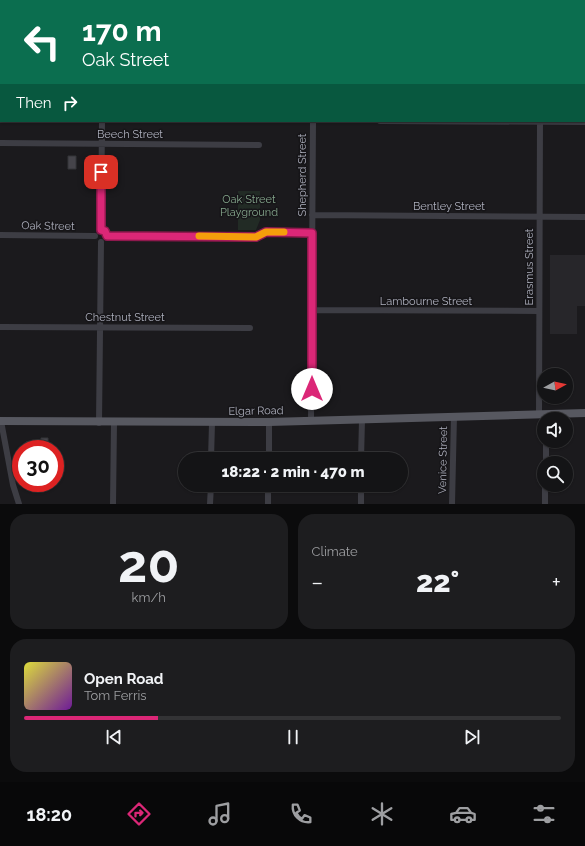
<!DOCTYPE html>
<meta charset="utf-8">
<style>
:root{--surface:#141416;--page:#1d1d1f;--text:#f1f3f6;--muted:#9d9ea1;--line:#333335;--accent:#db2777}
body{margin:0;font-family:Raleway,sans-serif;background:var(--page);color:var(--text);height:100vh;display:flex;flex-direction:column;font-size:15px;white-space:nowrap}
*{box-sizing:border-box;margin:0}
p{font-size:13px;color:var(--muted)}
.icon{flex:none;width:22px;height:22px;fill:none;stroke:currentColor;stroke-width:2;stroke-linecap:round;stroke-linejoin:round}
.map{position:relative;height:504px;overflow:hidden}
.panel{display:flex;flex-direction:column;gap:10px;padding:10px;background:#0b0b0c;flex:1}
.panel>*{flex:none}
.guide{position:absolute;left:0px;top:0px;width:585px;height:122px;box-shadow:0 1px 3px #0004,0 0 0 1px var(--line);background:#0b6e4f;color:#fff;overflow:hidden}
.needle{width:26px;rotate:82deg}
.controls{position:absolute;left:537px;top:368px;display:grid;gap:8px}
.controls a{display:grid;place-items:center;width:36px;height:36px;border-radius:50%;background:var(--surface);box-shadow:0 1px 3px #0004,0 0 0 1px var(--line);font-size:20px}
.speed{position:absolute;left:12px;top:440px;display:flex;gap:8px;font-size:20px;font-weight:700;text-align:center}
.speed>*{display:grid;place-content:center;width:52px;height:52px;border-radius:50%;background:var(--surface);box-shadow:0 1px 3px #0004,0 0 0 1px var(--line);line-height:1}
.speed .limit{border:6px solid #d22;background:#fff;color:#111}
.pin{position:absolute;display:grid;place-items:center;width:34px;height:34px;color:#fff;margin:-17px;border-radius:8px;box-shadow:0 2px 6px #0006}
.me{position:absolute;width:44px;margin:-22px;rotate:0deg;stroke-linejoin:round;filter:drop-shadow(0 0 3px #0008)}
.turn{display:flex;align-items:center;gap:14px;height:84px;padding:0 16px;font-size:18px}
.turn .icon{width:52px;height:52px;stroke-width:2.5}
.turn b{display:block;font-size:28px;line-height:34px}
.then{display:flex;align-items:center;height:38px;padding:0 16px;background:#0003;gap:8px;font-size:15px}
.big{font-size:30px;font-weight:800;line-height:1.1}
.panel .card{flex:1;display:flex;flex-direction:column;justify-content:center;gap:6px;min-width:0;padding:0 14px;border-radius:16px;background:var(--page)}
.panel .dial{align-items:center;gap:0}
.dial b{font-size:52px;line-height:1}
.song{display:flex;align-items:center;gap:12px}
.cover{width:48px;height:48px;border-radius:6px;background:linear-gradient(135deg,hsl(60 70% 55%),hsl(280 70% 35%))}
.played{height:4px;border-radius:2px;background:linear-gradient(90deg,var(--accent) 25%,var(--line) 25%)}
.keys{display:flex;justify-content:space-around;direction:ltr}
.heat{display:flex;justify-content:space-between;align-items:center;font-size:22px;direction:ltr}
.panel .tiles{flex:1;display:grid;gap:10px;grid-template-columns:1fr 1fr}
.card:last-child{grid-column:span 2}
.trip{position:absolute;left:178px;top:452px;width:230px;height:40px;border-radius:20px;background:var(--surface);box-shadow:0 1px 3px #0004,0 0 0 1px var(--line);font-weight:800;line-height:40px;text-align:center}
.dock{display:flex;height:64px;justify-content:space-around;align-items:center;background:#080809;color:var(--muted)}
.dock .icon{width:28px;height:28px}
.dock .current{color:var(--accent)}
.dock b{font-size:18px;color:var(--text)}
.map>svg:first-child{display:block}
.built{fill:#27262a}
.green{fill:#222b25}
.building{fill:#45444a;stroke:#353439}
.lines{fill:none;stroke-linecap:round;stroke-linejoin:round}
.minor{stroke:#3d3d44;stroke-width:6}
.major{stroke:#575860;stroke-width:8}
.route-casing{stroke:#8e194d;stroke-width:10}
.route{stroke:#db2777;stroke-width:7}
.slow{stroke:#f59e0b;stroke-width:7}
.labels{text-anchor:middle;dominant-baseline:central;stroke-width:3;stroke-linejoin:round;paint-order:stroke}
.street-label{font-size:11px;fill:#adafbc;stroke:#161518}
.park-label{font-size:11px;fill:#85a68c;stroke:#161518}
</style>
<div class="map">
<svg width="585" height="504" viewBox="0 0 585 504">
<rect width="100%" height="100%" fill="#1b1a1d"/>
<!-- built -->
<path class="built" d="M550,255H585V306H577V334H550Z"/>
<!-- green -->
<path class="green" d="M238,191H260V220L256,230H238Z"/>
<!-- building -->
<path class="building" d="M68,156H76V169H68Z
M41,438H48V449H26V442H41Z"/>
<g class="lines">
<!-- minor -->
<path class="minor" d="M540,0V1
M103,1L104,0
M259,1V0
M313,1V0
M556,1V0
M584,28H585
M0,51H1
M380,121L585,122
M0,143L259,145
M312,215L585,217
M101,230L102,121
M0,235L95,236
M107,236L256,237L266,232L312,233
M312,310L539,311
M0,327L250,328
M539,414L540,121
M1,421L13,485L19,504
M311,421L313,121
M99,423L101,242
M211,459L212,423
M269,459V422
M361,459L362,420
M546,463V441
M113,504L114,423
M210,504L211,485
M268,504V485
M361,504V485
M452,504L454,416
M545,504V485"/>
<!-- major -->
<path class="major" d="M0,421L269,422L585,413"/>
</g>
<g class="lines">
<defs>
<path id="route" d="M101,172V230L105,231L107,236L256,237L266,232L312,233V389"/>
</defs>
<!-- route casing -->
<use href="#route" class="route-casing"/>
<!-- route -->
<use href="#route" class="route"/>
<!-- slow -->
<path class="slow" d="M199,236L256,237L266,232H284"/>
</g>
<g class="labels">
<!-- street labels -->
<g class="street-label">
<text x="130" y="134">Beech Street</text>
<text transform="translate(302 175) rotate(-90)">Shepherd Street</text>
<text x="449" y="206">Bentley Street</text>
<text transform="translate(48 226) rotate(1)">Oak Street</text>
<text transform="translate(529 267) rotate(-90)">Erasmus Street</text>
<text x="426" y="301">Lambourne Street</text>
<text x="125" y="317">Chestnut Street</text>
<text transform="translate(256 411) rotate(-1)">Elgar Road</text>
<text transform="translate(443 460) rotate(-89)">Venice Street</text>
</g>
<!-- park labels -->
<g class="park-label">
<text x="249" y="199">Oak Street<tspan x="249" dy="13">Playground</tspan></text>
</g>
</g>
</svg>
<div class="controls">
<a><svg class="needle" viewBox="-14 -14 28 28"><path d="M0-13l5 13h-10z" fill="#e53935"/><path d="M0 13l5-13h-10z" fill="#9d9ea1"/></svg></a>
<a><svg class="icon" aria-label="sound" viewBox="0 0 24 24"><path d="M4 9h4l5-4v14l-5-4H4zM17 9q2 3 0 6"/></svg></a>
<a><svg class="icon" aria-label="search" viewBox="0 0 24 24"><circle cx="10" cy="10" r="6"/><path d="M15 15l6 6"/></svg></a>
</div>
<div class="speed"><div class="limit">30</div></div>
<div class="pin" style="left:101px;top:172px;background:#d93025"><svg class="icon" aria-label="arrive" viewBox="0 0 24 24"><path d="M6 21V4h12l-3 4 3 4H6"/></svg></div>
<svg class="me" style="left:312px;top:389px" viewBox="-20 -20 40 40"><circle r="19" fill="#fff"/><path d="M0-13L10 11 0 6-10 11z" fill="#db2777"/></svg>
<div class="trip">18:22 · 2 min · 470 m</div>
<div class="guide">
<div class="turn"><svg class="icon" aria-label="left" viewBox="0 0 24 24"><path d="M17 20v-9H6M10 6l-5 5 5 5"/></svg><div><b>170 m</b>Oak Street</div></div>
<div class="then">Then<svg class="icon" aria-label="right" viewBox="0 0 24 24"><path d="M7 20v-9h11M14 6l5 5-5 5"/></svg></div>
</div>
</div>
<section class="panel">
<div class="tiles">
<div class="card dial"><b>20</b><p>km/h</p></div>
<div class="card"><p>Climate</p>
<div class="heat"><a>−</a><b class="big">22°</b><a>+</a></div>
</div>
<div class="card">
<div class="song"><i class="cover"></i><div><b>Open Road</b><p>Tom Ferris</p></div></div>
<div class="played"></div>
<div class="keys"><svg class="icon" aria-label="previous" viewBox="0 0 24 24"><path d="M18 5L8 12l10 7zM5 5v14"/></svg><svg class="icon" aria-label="pause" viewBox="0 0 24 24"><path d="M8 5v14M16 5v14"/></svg><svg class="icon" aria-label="next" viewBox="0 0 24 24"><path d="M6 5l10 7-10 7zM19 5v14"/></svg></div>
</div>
</div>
</section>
<nav class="dock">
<b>18:20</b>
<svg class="icon current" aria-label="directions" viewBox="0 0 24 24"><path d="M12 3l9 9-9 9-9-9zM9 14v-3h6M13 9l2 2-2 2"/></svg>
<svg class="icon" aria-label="music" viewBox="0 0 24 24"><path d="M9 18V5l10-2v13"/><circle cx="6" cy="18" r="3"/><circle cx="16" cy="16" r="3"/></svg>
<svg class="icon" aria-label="phone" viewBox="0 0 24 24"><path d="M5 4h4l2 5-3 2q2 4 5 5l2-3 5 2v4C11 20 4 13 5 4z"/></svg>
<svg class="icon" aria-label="climate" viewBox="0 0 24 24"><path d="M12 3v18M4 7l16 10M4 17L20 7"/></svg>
<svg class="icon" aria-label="car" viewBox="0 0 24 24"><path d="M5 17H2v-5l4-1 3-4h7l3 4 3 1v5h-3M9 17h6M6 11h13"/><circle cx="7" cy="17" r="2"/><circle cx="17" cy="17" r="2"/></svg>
<svg class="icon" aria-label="filters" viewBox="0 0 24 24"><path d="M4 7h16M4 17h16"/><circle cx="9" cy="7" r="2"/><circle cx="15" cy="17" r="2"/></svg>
</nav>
